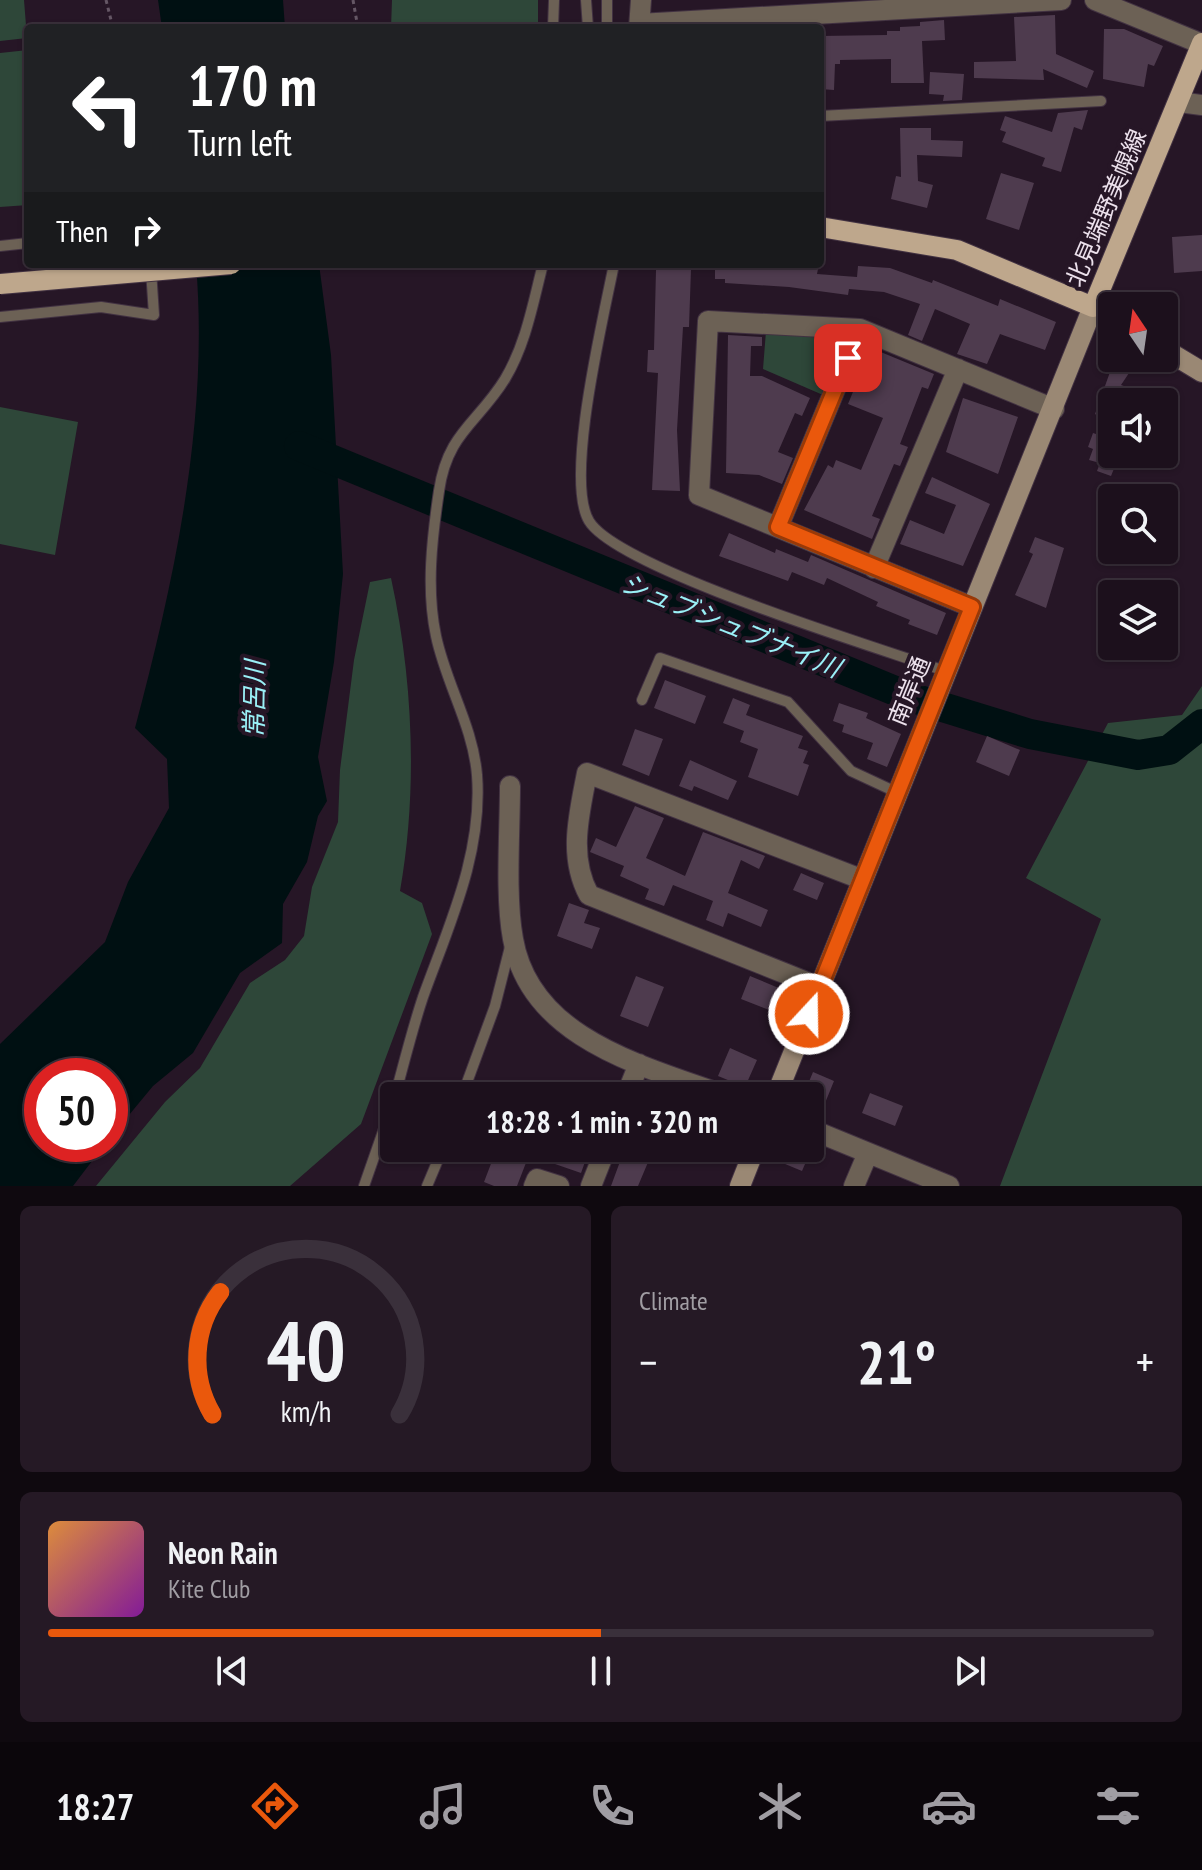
<!DOCTYPE html>
<meta charset="utf-8">
<style>
:root{--surface:#1c101c;--page:#251925;--text:#f1f3f6;--muted:#a09da3;--line:#3a303b;--accent:#ea580c}
body{margin:0;font-family:"PT Sans Narrow","Noto Sans JP",sans-serif;background:var(--page);color:var(--text);height:100vh;display:flex;flex-direction:column;font-size:30px;white-space:nowrap}
*{box-sizing:border-box;margin:0}
p{font-size:26px;color:var(--muted)}
.icon{flex:none;width:44px;height:44px;fill:none;stroke:currentColor;stroke-width:2;stroke-linecap:round;stroke-linejoin:round}
.map{position:relative;height:1186px;overflow:hidden}
.sheet{display:flex;flex-direction:column;gap:20px;padding:20px;background:#0f090f;flex:1}
.sheet>*{flex:none}
.top-card{position:absolute;left:24px;top:24px;width:800px;height:244px;border-radius:8px;box-shadow:0 2px 6px #0004,0 0 0 2px var(--line);background:#202124;color:#fff;overflow:hidden}
.needle{width:52px;rotate:347deg}
.buttons{position:absolute;left:1098px;top:292px;display:grid;gap:16px}
.buttons a{display:grid;place-items:center;width:80px;height:80px;border-radius:8px;background:var(--surface);box-shadow:0 2px 6px #0004,0 0 0 2px var(--line);font-size:40px}
.speed{position:absolute;left:24px;top:1058px;display:flex;gap:16px;font-size:40px;font-weight:700;text-align:center}
.speed>*{display:grid;place-content:center;width:104px;height:104px;border-radius:50%;background:var(--surface);box-shadow:0 2px 6px #0004,0 0 0 2px var(--line);line-height:1}
.speed .limit{border:12px solid #d22;background:#fff;color:#111}
.pin{position:absolute;display:grid;place-items:center;width:68px;height:68px;color:#fff;margin:-34px;border-radius:16px;box-shadow:0 4px 12px #0006}
.me{position:absolute;width:88px;margin:-44px;rotate:21deg;stroke-linejoin:round;filter:drop-shadow(0 0 6px #0008)}
.turn{display:flex;align-items:center;gap:28px;height:168px;padding:0 32px;font-size:36px}
.turn .icon{width:104px;height:104px;stroke-width:2.5}
.turn b{display:block;font-size:56px;line-height:68px}
.then{display:flex;align-items:center;height:76px;padding:0 32px;background:#0003;gap:16px;font-size:30px}
.big{font-size:60px;font-weight:700;line-height:1.1}
.sheet .tile{flex:1;display:flex;flex-direction:column;justify-content:center;gap:12px;min-width:0;padding:0 28px;border-radius:12px;background:var(--page)}
.sheet .dial{align-items:center;gap:0}
.dial svg{height:208px;overflow:visible;fill:none;stroke:var(--line);stroke-width:7;stroke-linecap:round;text-anchor:middle}
.dial text{fill:var(--text);stroke:none}
.song{display:flex;align-items:center;gap:24px}
.cover{width:96px;height:96px;border-radius:12px;background:linear-gradient(135deg,hsl(30 70% 55%),hsl(290 70% 35%))}
.played{height:8px;border-radius:4px;background:linear-gradient(90deg,var(--accent) 50%,var(--line) 50%)}
.keys{display:flex;justify-content:space-around;direction:ltr}
.heat{display:flex;justify-content:space-between;align-items:center;font-size:44px;direction:ltr}
.sheet .tiles{flex:1;display:grid;gap:20px;grid-template-columns:1fr 1fr}
.tile:last-child{grid-column:span 2}
.trip{position:absolute;left:380px;top:1082px;width:444px;height:80px;border-radius:8px;background:var(--surface);box-shadow:0 2px 6px #0004,0 0 0 2px var(--line);font-weight:700;line-height:80px;text-align:center}
.tabs{display:flex;height:128px;justify-content:space-around;align-items:center;background:#0b060b;color:var(--muted)}
.tabs .icon{width:56px;height:56px}
.tabs .selected{color:var(--accent)}
.tabs b{font-size:36px;color:var(--text)}
.map>svg:first-child{display:block}
.green{fill:#2e4739}
.water{fill:#001012}
.lines{fill:none;stroke-linecap:round;stroke-linejoin:round}
.river{stroke:#001012;stroke-width:30}
.building{fill:#4e3b4e}
.lane-casing{stroke:#423242;stroke-width:12}
.street-casing{stroke:#423242;stroke-width:22}
.secondary-casing{stroke:#423242;stroke-width:22}
.primary-casing{stroke:#423242;stroke-width:22}
.path{stroke:#655765;stroke-width:3;stroke-dasharray:4 4;stroke-linecap:butt}
.lane{stroke:#6c6155;stroke-width:10}
.street{stroke:#6c6155;stroke-width:20}
.secondary{stroke:#9a8874;stroke-width:20}
.primary{stroke:#bea78c;stroke-width:20}
.primary-bridge-casing{stroke:#423242;stroke-width:22;stroke-linecap:butt}
.primary-bridge{stroke:#bea78c;stroke-width:20}
.route-casing{stroke:#983908;stroke-width:20}
.route{stroke:#ea580c;stroke-width:14}
.labels{text-anchor:middle;dominant-baseline:central;stroke-width:8;stroke-linejoin:round;paint-order:stroke}
.street-label{font-size:24px;fill:#ece1ec;stroke:#261626}
.water-label{font-size:26px;font-style:italic;fill:#9af0f7;stroke:#261626}
</style>
<div class="map">
<svg width="1202" height="1186" viewBox="0 0 1202 1186">
<rect width="100%" height="100%" fill="#261626"/>
<!-- green -->
<path class="green" d="M0,0H24L27,38L0,41Z
M392,0H538V28H391Z
M28,50V205L0,207V53Z
M766,331L838,333L842,346L823,395L763,369Z
M0,407L78,422L55,555L0,544Z
M391,578C413,679 418,789 400,891L422,903L432,934L361,1124L290,1186H96L165,1102L200,1068L250,983L285,960L304,936L312,887L338,822L340,770L354,660L370,582Z
M1202,686V1186H1000L1101,919L1026,878L1108,723L1182,715Z"/>
<!-- water -->
<path class="water" d="M158,0H283L285,28H162Z
M196,264H319L331,355L343,574L334,662L318,757L327,801L318,816L307,862L283,904L282,943L240,973L193,1053L153,1086L110,1138V1076H42V1144H105L73,1186H0V1044L105,942L128,882L169,808L167,759L135,728C175,578 209,420 196,264Z"/>
<g class="lines">
<!-- river -->
<path class="river" d="M299,446L910,697L1030,734L1138,755L1169,750L1202,724"/>
</g>
<!-- building -->
<path class="building" d="M1055,15L1056,54L1094,71L1087,88L1043,69L1044,80L974,78V62L1016,61L1014,17Z
M944,20L945,40L922,41L924,83H891V59L840,60V64H835L834,90L820,89V36L887,35V31H900V27L920,26V22Z
M1104,29H1124L1163,46L1154,66L1148,64L1144,87L1103,79Z
M930,72L964,74L962,100L943,101L944,95L929,94Z
M1088,110L1082,130L1074,127L1061,172L1042,166L1045,158L1002,142L1006,132L1000,130L1005,116L1052,132L1058,113Z
M900,128H931V140L963,141L962,157L917,155L918,181L933,185L927,208L891,199L896,176L901,177Z
M1001,173L1034,183L1019,230L986,219Z
M1202,235V271L1174,273L1172,237Z
M715,265L818,269L817,274L857,277L858,266L890,268L932,283L933,280L998,306L1000,299L1056,322L1045,350L1000,334L987,364L957,354L970,324L935,309L922,341L908,335L920,304L884,292L849,289L848,295L789,287L725,283V279H715Z
M691,269L689,327H683L677,430L680,491L652,490L658,373L647,372L648,350H654L656,270Z
M728,335L762,337V346H751L750,376H762L810,398L802,416L795,413L778,452L793,458L782,484L759,475L726,473Z
M871,348L934,374L928,389L922,387L900,444L908,447L900,466L894,464L872,516L880,519L872,539L804,510L828,465L833,468L836,460L861,470L883,418L848,404Z
M1115,358H1139L1121,385L1138,391L1134,402H1109L1100,417L1095,414Z
M963,398L1018,417L998,474L946,452Z
M1111,403L1112,454H1120L1111,476L1097,471L1100,463L1089,460L1093,449L1088,447L1093,433L1099,435Z
M932,477L990,504L963,566L900,544L910,520L944,534L956,505L925,493Z
M729,533L775,553L776,549L808,562L811,555L946,613L937,635L908,624L910,620L876,606L878,602L827,578L824,585L792,572L788,581L719,556Z
M1035,537L1064,548L1046,608L1015,595L1033,554L1029,552Z
M665,680L706,696L695,724L654,708Z
M733,698L750,705L746,715L803,736L798,748L808,751L803,763L809,765L798,796L748,777L758,749L740,742L744,731L723,723Z
M839,703L868,713L866,718L901,734L887,767L867,759L873,743L842,732L844,725L833,721Z
M635,729L663,739L649,776L622,765Z
M987,736L1020,750L1009,776L976,762Z
M690,760L737,781L728,800L694,786L692,791L679,786Z
M635,806L664,818L646,858L685,876L703,832L765,856L759,869L741,860L728,893L768,910L761,927L728,913L723,927L706,920L713,901L673,885L664,906L645,899L649,889L620,876L624,866L590,852L596,838L616,847Z
M801,873L824,883L817,900L793,890Z
M569,903L589,910L584,923L600,928L592,949L557,936Z
M636,976L664,987L648,1027L620,1016Z
M750,976L781,989L772,1011L741,999Z
M730,1048L757,1060L745,1087L718,1076Z
M813,1072L834,1081L823,1108L810,1103V1096H803Z
M870,1093L903,1106L895,1126L862,1113Z
M497,1148H590L581,1173L529,1155L517,1186H494L484,1182Z
M625,1148H654L638,1186H611Z
M777,1148H812L802,1171L773,1159Z"/>
<g class="lines">
<defs>
<path id="lane" d="M586,0L588,28
M553,28L554,0
M607,28V0
M820,116L1101,101
M0,246L28,243
M614,264C604,316 564,479 589,521C618,569 882,649 945,671
M0,317L101,307L154,315L151,270
M642,700L660,658L788,702L851,771L896,792
M395,1096C404,1063 412,1030 423,997C449,925 483,853 477,775C473,726 446,684 436,636C426,589 432,538 439,491C447,433 478,423 505,379C526,344 533,303 543,264
M462,1096L495,1006L511,943
M364,1186L394,1100
M427,1186L443,1148"/>
<path id="street" d="M1095,0L1202,44
M639,24L1061,0
M639,28L641,0
M1179,102L1202,105
M778,527L860,329
M874,568L958,369
M972,607L699,495L708,321L860,329L1054,409
M510,786C510,831 505,897 513,939C530,1039 644,1066 726,1096
M819,987L589,895C568,856 579,815 587,773L861,879
M626,1096L639,1064
M810,1129L949,1186
M534,1186L537,1179L559,1186
M591,1186L606,1148
M854,1186L868,1153"/>
<path id="secondary" d="M1164,349L1202,372
M776,1096L1093,307L1112,318
M740,1186L755,1148"/>
<path id="primary" d="M820,227L957,250L1093,307L1202,43"/>
</defs>
<!-- lane casing -->
<use href="#lane" class="lane-casing"/>
<!-- street casing -->
<use href="#street" class="street-casing"/>
<!-- secondary casing -->
<use href="#secondary" class="secondary-casing"/>
<!-- primary casing -->
<use href="#primary" class="primary-casing"/>
<!-- path -->
<path class="path" d="M106,0L113,28
M353,0L358,28"/>
<!-- lane -->
<use href="#lane" class="lane"/>
<!-- street -->
<use href="#street" class="street"/>
<!-- secondary -->
<use href="#secondary" class="secondary"/>
<!-- primary -->
<use href="#primary" class="primary"/>
<defs>
<path id="primary-bridge" d="M0,284L231,264"/>
</defs>
<!-- primary-bridge casing -->
<use href="#primary-bridge" class="primary-bridge-casing"/>
<!-- primary-bridge -->
<use href="#primary-bridge" class="primary-bridge"/>
</g>
<g class="lines">
<defs>
<path id="route" d="M809,1014L972,607L778,527L848,358"/>
</defs>
<!-- route casing -->
<use href="#route" class="route-casing"/>
<!-- route -->
<use href="#route" class="route"/>
</g>
<g class="labels">
<!-- street labels -->
<g class="street-label">
<text transform="translate(1106 208) rotate(-67)">北見端野美幌線</text>
<text transform="translate(909 691) rotate(-68)">南岸通</text>
</g>
<!-- water labels -->
<g class="water-label">
<text transform="translate(731 625) rotate(22)">シュブシュブナイ川</text>
<text transform="translate(254 699) rotate(-89)">常呂川</text>
</g>
</g>
</svg>
<div class="buttons">
<a><svg class="needle" viewBox="-14 -14 28 28"><path d="M0-13l5 13h-10z" fill="#e53935"/><path d="M0 13l5-13h-10z" fill="#a09da3"/></svg></a>
<a><svg class="icon" aria-label="sound" viewBox="0 0 24 24"><path d="M4 9h4l5-4v14l-5-4H4zM17 9q2 3 0 6"/></svg></a>
<a><svg class="icon" aria-label="search" viewBox="0 0 24 24"><circle cx="10" cy="10" r="6"/><path d="M15 15l6 6"/></svg></a>
<a><svg class="icon" aria-label="layers" viewBox="0 0 24 24"><path d="M12 4l9 5-9 5-9-5zM3 14l9 5 9-5"/></svg></a>
</div>
<div class="speed"><div class="limit">50</div></div>
<div class="pin" style="left:848px;top:358px;background:#d93025"><svg class="icon" aria-label="arrive" viewBox="0 0 24 24"><path d="M6 21V4h12l-3 4 3 4H6"/></svg></div>
<svg class="me" style="left:809px;top:1014px" viewBox="-20 -20 40 40"><circle r="17" fill="#ea580c" stroke="#fff" stroke-width="3"/><path d="M0-11L8 9 0 5-8 9z" fill="#fff"/></svg>
<div class="trip">18:28 · 1 min · 320 m</div>
<div class="top-card">
<div class="turn"><svg class="icon" aria-label="left" viewBox="0 0 24 24"><path d="M17 20v-9H6M10 6l-5 5 5 5"/></svg><div><b>170 m</b>Turn left</div></div>
<div class="then">Then<svg class="icon" aria-label="right" viewBox="0 0 24 24"><path d="M7 20v-9h11M14 6l5 5-5 5"/></svg></div>
</div>
</div>
<section class="sheet">
<div class="tiles">
<div class="tile dial"><svg viewBox="0 0 100 80">
<path d="M14 69A42 42 0 1 1 86 69"/>
<path d="M14 69A42 42 0 0 1 17 22" stroke="#ea580c"/>
<text x="50" y="56" font-size="32" font-weight="700">40</text>
<text x="50" y="72" font-size="11">km/h</text>
</svg></div>
<div class="tile"><p>Climate</p>
<div class="heat"><a>−</a><b class="big">21°</b><a>+</a></div>
</div>
<div class="tile">
<div class="song"><i class="cover"></i><div><b>Neon Rain</b><p>Kite Club</p></div></div>
<div class="played"></div>
<div class="keys"><svg class="icon" aria-label="previous" viewBox="0 0 24 24"><path d="M18 5L8 12l10 7zM5 5v14"/></svg><svg class="icon" aria-label="pause" viewBox="0 0 24 24"><path d="M8 5v14M16 5v14"/></svg><svg class="icon" aria-label="next" viewBox="0 0 24 24"><path d="M6 5l10 7-10 7zM19 5v14"/></svg></div>
</div>
</div>
</section>
<nav class="tabs">
<b>18:27</b>
<svg class="icon selected" aria-label="directions" viewBox="0 0 24 24"><path d="M12 3l9 9-9 9-9-9zM9 14v-3h6M13 9l2 2-2 2"/></svg>
<svg class="icon" aria-label="music" viewBox="0 0 24 24"><path d="M9 18V5l10-2v13"/><circle cx="6" cy="18" r="3"/><circle cx="16" cy="16" r="3"/></svg>
<svg class="icon" aria-label="phone" viewBox="0 0 24 24"><path d="M5 4h4l2 5-3 2q2 4 5 5l2-3 5 2v4C11 20 4 13 5 4z"/></svg>
<svg class="icon" aria-label="climate" viewBox="0 0 24 24"><path d="M12 3v18M4 7l16 10M4 17L20 7"/></svg>
<svg class="icon" aria-label="car" viewBox="0 0 24 24"><path d="M5 17H2v-5l4-1 3-4h7l3 4 3 1v5h-3M9 17h6M6 11h13"/><circle cx="7" cy="17" r="2"/><circle cx="17" cy="17" r="2"/></svg>
<svg class="icon" aria-label="filters" viewBox="0 0 24 24"><path d="M4 7h16M4 17h16"/><circle cx="9" cy="7" r="2"/><circle cx="15" cy="17" r="2"/></svg>
</nav>
